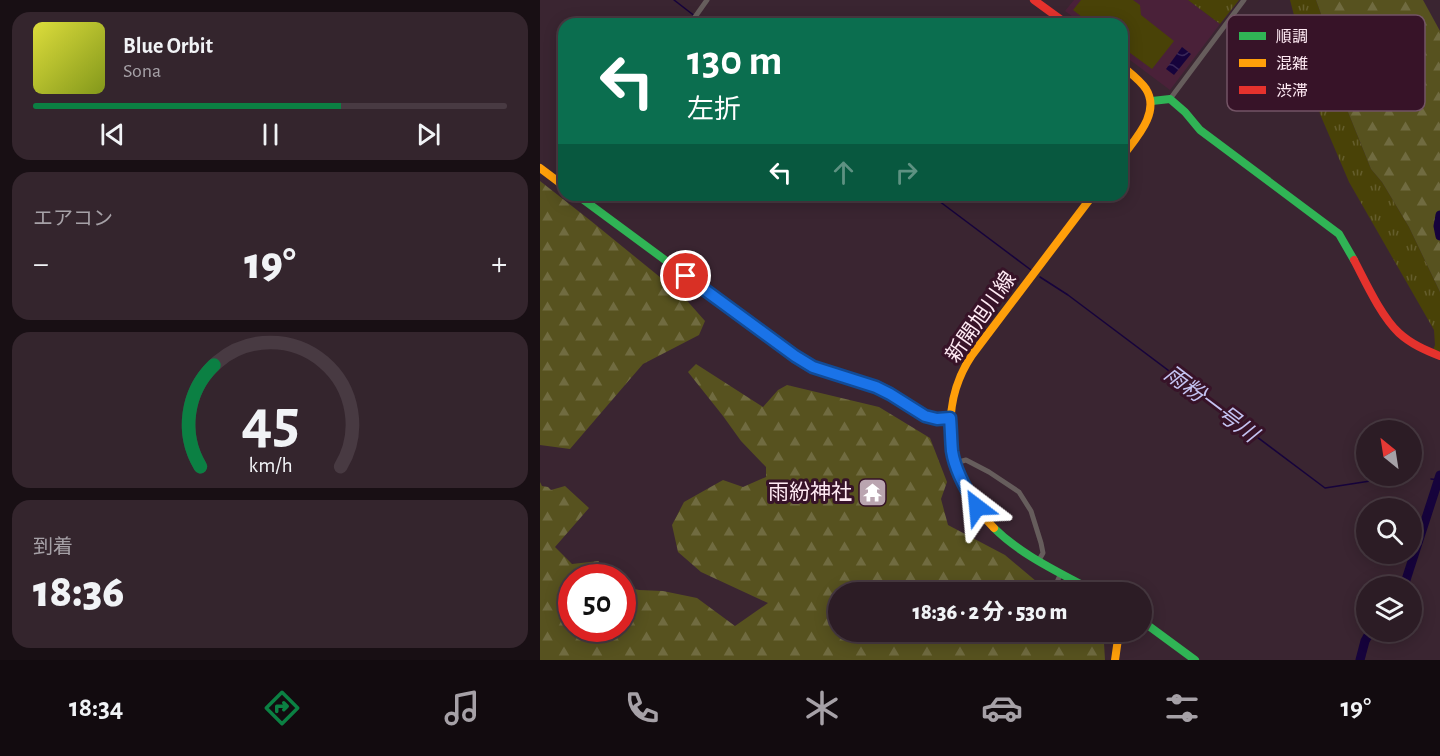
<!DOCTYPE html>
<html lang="ja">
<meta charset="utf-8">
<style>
:root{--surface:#2c1c25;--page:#34252d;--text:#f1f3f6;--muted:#a6a1a7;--line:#483a42;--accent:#0b8043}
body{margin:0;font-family:"Alegreya Sans","Noto Sans JP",sans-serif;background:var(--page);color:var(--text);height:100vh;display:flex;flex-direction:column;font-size:22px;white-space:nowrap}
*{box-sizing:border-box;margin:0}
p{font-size:20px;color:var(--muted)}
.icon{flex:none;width:33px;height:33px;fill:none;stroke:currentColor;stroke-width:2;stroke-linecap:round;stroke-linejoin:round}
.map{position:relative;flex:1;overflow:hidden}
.panel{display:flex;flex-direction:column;gap:12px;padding:12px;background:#180f14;width:540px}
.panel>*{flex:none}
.hud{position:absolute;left:18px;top:18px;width:570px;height:183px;border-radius:18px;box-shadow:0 3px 15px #0003,0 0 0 2px var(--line);background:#0b6e4f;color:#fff;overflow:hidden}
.needle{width:39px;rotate:330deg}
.buttons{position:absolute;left:816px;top:420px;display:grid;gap:12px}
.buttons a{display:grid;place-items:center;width:66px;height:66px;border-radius:50%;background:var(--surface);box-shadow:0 3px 15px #0003,0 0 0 2px var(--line);font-size:30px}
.speed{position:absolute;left:18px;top:564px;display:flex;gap:12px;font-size:30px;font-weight:700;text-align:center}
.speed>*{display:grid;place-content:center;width:78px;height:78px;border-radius:50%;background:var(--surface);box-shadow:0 3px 15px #0003,0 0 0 2px var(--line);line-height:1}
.speed .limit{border:9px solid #d22;background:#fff;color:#111}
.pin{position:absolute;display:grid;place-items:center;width:51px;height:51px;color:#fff;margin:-26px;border:3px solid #fff;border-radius:50%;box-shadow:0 2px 6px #0007}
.me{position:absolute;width:66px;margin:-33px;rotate:331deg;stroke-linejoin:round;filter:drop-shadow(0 0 4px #0008)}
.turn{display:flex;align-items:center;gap:21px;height:126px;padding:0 30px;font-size:27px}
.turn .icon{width:78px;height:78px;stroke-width:2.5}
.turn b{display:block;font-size:42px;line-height:51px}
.lanes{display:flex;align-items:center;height:57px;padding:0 30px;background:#0003;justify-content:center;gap:30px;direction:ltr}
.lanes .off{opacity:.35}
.big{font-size:45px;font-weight:800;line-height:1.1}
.panel .widget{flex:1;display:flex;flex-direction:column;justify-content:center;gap:9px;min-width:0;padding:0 21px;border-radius:18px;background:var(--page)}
.panel .dial{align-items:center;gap:0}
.dial svg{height:156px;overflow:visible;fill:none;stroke:var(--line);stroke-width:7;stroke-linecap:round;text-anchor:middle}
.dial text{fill:var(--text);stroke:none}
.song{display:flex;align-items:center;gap:18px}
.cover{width:72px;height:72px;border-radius:9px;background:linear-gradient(135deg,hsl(60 70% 55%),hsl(70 70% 35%))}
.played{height:6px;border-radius:3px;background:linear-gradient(90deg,var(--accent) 65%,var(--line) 65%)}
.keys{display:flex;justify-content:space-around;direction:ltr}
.heat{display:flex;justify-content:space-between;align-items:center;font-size:33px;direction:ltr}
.trip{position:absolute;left:288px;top:582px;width:324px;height:60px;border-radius:30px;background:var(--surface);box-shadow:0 3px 15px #0003,0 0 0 2px var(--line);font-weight:800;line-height:60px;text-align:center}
.menu{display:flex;height:96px;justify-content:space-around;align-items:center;background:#120b0f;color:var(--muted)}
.menu .icon{width:42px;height:42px}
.menu .selected{color:var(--accent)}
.menu b{font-size:27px;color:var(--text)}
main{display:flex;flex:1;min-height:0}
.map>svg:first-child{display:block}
.built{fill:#4a2139}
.grass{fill:url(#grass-tufts)}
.forest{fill:url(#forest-firs)}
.garden{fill:#494207}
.water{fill:url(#water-waves)}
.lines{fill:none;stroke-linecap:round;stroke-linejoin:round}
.stream{stroke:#16033c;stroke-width:1.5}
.river{stroke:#16033c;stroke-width:9}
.street{stroke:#665d5c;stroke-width:5}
.fast{stroke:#30b455;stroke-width:8}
.slow{stroke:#ff9f0a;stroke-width:8}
.jam{stroke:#e5322d;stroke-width:8}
.route-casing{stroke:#114b97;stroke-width:15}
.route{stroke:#1a73e8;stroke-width:10}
.labels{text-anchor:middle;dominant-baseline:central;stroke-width:6;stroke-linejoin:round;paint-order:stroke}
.street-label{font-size:21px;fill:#ffeaf4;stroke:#371328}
.poi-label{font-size:21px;fill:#ffeaf4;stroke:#371328;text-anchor:end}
.water-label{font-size:22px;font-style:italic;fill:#c4c3f2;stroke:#371328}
.key{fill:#371328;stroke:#735465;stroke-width:1.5}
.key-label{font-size:16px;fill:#ffeaf4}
</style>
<main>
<section class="panel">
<div class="widget">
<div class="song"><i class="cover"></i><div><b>Blue Orbit</b><p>Sona</p></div></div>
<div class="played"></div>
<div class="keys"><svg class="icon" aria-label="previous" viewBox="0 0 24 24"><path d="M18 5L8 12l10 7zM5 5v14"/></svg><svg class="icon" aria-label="pause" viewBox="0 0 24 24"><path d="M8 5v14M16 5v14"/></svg><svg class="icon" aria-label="next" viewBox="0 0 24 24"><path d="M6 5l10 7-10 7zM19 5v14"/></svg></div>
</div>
<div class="widget"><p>エアコン</p>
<div class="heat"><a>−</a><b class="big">19°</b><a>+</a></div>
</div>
<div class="widget dial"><svg viewBox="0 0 100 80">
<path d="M14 69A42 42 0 1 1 86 69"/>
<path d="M14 69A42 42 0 0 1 21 17" stroke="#0b8043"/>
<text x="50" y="56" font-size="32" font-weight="700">45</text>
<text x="50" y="72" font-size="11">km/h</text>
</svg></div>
<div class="widget"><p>到着</p><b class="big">18:36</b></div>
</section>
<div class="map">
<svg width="900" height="660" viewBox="0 0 900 660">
<defs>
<pattern id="grass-tufts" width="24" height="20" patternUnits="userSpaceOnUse" patternTransform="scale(1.5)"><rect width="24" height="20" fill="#494207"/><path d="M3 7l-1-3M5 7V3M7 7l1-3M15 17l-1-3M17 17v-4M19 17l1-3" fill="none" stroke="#645d2c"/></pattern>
<pattern id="forest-firs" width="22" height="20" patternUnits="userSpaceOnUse" patternTransform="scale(1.5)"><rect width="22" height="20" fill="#57521f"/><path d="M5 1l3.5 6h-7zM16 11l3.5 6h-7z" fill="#706b40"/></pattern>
<pattern id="water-waves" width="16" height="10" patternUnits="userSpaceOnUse" patternTransform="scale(1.5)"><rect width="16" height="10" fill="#16033c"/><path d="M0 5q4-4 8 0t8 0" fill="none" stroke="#392859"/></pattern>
</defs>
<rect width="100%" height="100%" fill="#3a2531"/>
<!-- built -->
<path class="built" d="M534,0H648L680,24L630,90L582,54V24H543L525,11Z"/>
<!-- grass -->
<path class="grass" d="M648,0H699L680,24Z
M750,0H776L781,14L794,77L831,169L842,182L869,227L900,292V351L893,350L895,345L894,330L809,182L780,114Z"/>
<!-- forest -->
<path class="forest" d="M776,0H883L900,31V292L869,227L842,182L831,169L794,77L781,14Z
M0,181L51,221L142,295L165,321L159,335L103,364L30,449L0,445Z
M156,364L223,407L238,390L247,385L339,407L390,438L407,482L401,499L408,525L465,555L509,592H298V632H552L564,643L565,660H0V482L2,486L8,487L11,490L25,486L49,508L15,547L32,564L59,561L51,577L32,578V628H82L83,586L99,590L123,591L157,598L195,626L228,603L161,572L138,552L132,525L144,502L183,480L203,487L226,477V467L201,441L183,416L148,372Z"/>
<!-- garden -->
<path class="garden" d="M541,0H593L600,5L601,15L634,41L612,69L582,47V24H551L533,10Z"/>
<!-- water -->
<path class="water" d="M642,47L651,54L634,75L626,69Z"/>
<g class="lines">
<!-- stream -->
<path class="stream" d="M134,0L165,24
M391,195L491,270
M500,277L528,295L785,488L856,477
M891,479L900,480"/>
<!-- river -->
<path class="river" d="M900,215L898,226L900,236
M864,586L900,475
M820,660L825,641L830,632"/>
<!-- street -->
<path class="street" d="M150,24L167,0
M630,99L704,0
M415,463L426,460L449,472L479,492L491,511L501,543L503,553L499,560
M521,573L517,582L522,588L528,592"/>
<!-- fast -->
<path class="fast" d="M612,101L630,99L645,112L660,130L799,234L814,260
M37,195L255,356L273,367L336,387L350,394L385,416L397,419L410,418
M454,528C482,556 521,573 555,592
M602,621L655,660"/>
<!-- slow -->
<path class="slow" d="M582,66C590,73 600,80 606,89C621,113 595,139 582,157
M0,168L24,186
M454,528C408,483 395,410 432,355L553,195
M575,660L579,632"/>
<!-- jam -->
<path class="jam" d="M494,0L527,24
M814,260C826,283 841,316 859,333C871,344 885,350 900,356"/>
</g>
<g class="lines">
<defs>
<path id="route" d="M146,276L255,356L273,367L336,387L350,394L385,416L397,419L410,418C411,429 411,440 412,451C415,471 426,490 437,507"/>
</defs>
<!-- route casing -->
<use href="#route" class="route-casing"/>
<!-- route -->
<use href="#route" class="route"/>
</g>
<!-- icons -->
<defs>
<symbol id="temple-square" viewBox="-11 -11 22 22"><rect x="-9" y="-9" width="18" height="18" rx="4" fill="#baa5b0" stroke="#371328"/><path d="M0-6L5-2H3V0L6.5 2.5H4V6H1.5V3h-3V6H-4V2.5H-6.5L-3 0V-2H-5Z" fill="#fff"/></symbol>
</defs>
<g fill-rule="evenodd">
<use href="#temple-square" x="316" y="476" width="33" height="33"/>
</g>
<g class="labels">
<!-- street labels -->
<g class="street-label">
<text transform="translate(441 317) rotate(-55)">新開旭川線</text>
</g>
<!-- poi labels -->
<g class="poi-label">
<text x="312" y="492">雨紛神社</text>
</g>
<!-- water labels -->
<g class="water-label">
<text transform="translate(671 404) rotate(37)">雨粉一号川</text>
</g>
</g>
<!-- legend -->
<rect x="687" y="15" width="198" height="96" rx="9" class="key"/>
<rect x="699" y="32" width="27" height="8" fill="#30b455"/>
<rect x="699" y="59" width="27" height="8" fill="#ff9f0a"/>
<rect x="699" y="86" width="27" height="8" fill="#e5322d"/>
<g class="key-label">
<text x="736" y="42">順調</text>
<text x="736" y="69">混雑</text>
<text x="736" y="96">渋滞</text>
</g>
</svg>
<div class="buttons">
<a><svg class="needle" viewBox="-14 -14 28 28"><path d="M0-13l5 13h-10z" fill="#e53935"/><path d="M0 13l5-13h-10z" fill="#a6a1a7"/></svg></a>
<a><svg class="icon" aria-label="search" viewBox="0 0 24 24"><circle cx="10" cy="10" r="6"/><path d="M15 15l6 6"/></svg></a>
<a><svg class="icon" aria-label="layers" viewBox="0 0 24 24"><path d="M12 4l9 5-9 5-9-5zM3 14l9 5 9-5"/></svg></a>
</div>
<div class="speed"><div class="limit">50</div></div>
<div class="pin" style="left:146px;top:276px;background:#d93025"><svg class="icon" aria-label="arrive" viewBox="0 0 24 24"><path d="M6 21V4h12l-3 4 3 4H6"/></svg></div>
<svg class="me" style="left:437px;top:507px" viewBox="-20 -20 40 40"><path d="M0-17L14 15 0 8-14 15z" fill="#1a73e8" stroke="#fff" stroke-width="4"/></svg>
<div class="trip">18:36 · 2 分 · 530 m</div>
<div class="hud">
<div class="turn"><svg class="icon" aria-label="left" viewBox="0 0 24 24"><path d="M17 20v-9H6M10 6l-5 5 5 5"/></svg><div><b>130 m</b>左折</div></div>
<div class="lanes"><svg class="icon" aria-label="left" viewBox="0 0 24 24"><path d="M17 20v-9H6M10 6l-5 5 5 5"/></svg><svg class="icon off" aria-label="ahead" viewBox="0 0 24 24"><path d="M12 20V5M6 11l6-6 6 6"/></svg><svg class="icon off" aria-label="right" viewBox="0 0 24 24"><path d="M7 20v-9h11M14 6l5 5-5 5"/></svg></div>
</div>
</div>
</main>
<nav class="menu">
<b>18:34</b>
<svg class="icon selected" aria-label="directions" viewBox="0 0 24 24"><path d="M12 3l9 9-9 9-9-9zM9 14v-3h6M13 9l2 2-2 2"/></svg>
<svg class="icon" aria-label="music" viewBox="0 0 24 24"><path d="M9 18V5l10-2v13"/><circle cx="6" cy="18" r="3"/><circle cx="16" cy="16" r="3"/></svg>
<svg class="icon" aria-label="phone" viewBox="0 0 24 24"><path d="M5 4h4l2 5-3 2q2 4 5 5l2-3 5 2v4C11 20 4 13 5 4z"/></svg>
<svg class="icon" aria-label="climate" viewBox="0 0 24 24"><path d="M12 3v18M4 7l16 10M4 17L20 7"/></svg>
<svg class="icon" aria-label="car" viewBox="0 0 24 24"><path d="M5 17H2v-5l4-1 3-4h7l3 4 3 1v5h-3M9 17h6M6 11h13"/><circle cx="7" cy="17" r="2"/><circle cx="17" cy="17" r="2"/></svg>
<svg class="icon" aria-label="filters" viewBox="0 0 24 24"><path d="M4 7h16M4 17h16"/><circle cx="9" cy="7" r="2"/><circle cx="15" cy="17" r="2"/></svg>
<b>19°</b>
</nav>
